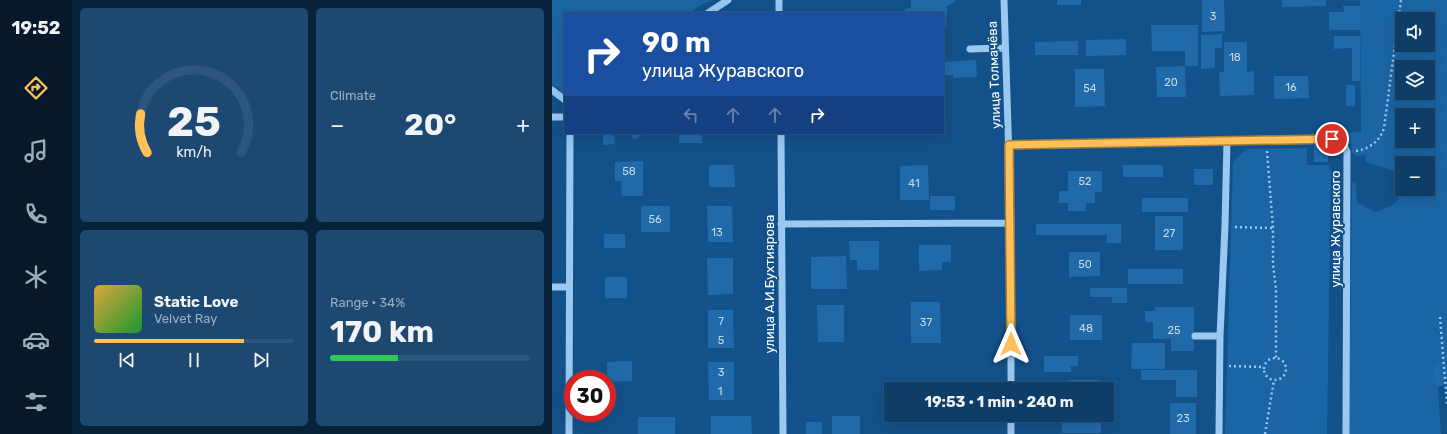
<!DOCTYPE html>
<meta charset="utf-8">
<style>
:root{--surface:#0e3d68;--page:#1c4871;--text:#f1f3f6;--muted:#9baec0;--line:#2e567c;--accent:#ffc059}
body{margin:0;font-family:Rubik,sans-serif;background:var(--page);color:var(--text);height:100vh;display:flex;flex-direction:column;font-size:15px;white-space:nowrap}
*{box-sizing:border-box;margin:0}
p{font-size:13px;color:var(--muted)}
.icon{flex:none;width:22px;height:22px;fill:none;stroke:currentColor;stroke-width:2;stroke-linecap:round;stroke-linejoin:round}
.map{position:relative;flex:1;overflow:hidden}
.drawer{display:flex;flex-direction:column;gap:8px;padding:8px;background:#082239;width:480px}
.drawer>*{flex:none}
.hud{position:absolute;left:12px;top:12px;width:380px;height:122px;border-radius:0px;box-shadow:0 4px 16px #0002,0 0 0 1px var(--line);background:#1a4fa0;color:#fff;overflow:hidden}
.buttons{position:absolute;left:843px;top:12px;display:grid;gap:8px}
.buttons a{display:grid;place-items:center;width:40px;height:40px;border-radius:0px;background:var(--surface);box-shadow:0 4px 16px #0002,0 0 0 1px var(--line);font-size:20px}
.speed{position:absolute;left:12px;top:370px;display:flex;gap:8px;font-size:20px;font-weight:700;text-align:center}
.speed>*{display:grid;place-content:center;width:52px;height:52px;border-radius:50%;background:var(--surface);box-shadow:0 4px 16px #0002,0 0 0 1px var(--line);line-height:1}
.speed .limit{border:6px solid #d22;background:#fff;color:#111}
.pin{position:absolute;display:grid;place-items:center;width:34px;height:34px;color:#fff;margin:-17px;border:2px solid #fff;border-radius:50%;box-shadow:0 1px 4px #0007}
.me{position:absolute;width:44px;margin:-22px;rotate:0deg;stroke-linejoin:round;filter:drop-shadow(0 0 3px #0008)}
.turn{display:flex;align-items:center;gap:14px;height:84px;padding:0 12px;font-size:18px}
.turn .icon{width:52px;height:52px;stroke-width:2.5}
.turn b{display:block;font-size:28px;line-height:34px}
.lanes{display:flex;align-items:center;height:38px;padding:0 12px;background:#0003;justify-content:center;gap:20px;direction:ltr}
.lanes .off{opacity:.35}
.big{font-size:30px;font-weight:700;line-height:1.1}
.drawer .tile{flex:1;display:flex;flex-direction:column;justify-content:center;gap:6px;min-width:0;padding:0 14px;border-radius:6px;background:var(--page)}
.drawer .dial{align-items:center;gap:0}
.dial svg{height:104px;overflow:visible;fill:none;stroke:var(--line);stroke-width:7;stroke-linecap:round;text-anchor:middle}
.dial text{fill:var(--text);stroke:none}
.song{display:flex;align-items:center;gap:12px}
.cover{width:48px;height:48px;border-radius:6px;background:linear-gradient(135deg,hsl(40 70% 55%),hsl(130 70% 35%))}
.played{height:4px;border-radius:2px;background:linear-gradient(90deg,var(--accent) 75%,var(--line) 75%)}
.keys{display:flex;justify-content:space-around;direction:ltr}
.heat{display:flex;justify-content:space-between;align-items:center;font-size:22px;direction:ltr}
.charge{height:6px;border-radius:3px;background:linear-gradient(90deg,#34c759 34%,var(--line) 0)}
.drawer .tiles{flex:1;display:grid;gap:8px;grid-template-columns:repeat(2,1fr)}
.trip{position:absolute;left:332px;top:382px;width:230px;height:40px;border-radius:0px;background:var(--surface);box-shadow:0 4px 16px #0002,0 0 0 1px var(--line);font-weight:700;line-height:40px;text-align:center}
main{display:flex;flex:1;min-height:0}
.menu{display:flex;flex-direction:column;width:72px;justify-content:space-around;align-items:center;background:#06182a;color:var(--muted)}
.menu .icon{width:28px;height:28px}
.menu .selected{color:var(--accent)}
.menu b{font-size:18px;color:var(--text)}
.map>svg:first-child{display:block}
.green{fill:#1b65a4;fill-rule:evenodd}
.building{fill:#216aa9}
.lines{fill:none;stroke-linecap:round;stroke-linejoin:round}
.path{stroke:#9ac8f0;stroke-width:2.5;stroke-dasharray:2 3;stroke-linecap:butt}
.minor{stroke:#9ac8f0;stroke-width:7}
.route-casing{stroke:#a67d3a;stroke-width:10}
.route{stroke:#ffc059;stroke-width:7}
.labels{text-anchor:middle;dominant-baseline:central;stroke-width:4;stroke-linejoin:round;paint-order:stroke}
.number-label{font-size:11px;fill:#c8daea}
.street-label{font-size:13px;fill:#fff;stroke:#13518a}
</style>
<main>
<nav class="menu">
<b>19:52</b>
<svg class="icon selected" aria-label="directions" viewBox="0 0 24 24"><path d="M12 3l9 9-9 9-9-9zM9 14v-3h6M13 9l2 2-2 2"/></svg>
<svg class="icon" aria-label="music" viewBox="0 0 24 24"><path d="M9 18V5l10-2v13"/><circle cx="6" cy="18" r="3"/><circle cx="16" cy="16" r="3"/></svg>
<svg class="icon" aria-label="phone" viewBox="0 0 24 24"><path d="M5 4h4l2 5-3 2q2 4 5 5l2-3 5 2v4C11 20 4 13 5 4z"/></svg>
<svg class="icon" aria-label="climate" viewBox="0 0 24 24"><path d="M12 3v18M4 7l16 10M4 17L20 7"/></svg>
<svg class="icon" aria-label="car" viewBox="0 0 24 24"><path d="M5 17H2v-5l4-1 3-4h7l3 4 3 1v5h-3M9 17h6M6 11h13"/><circle cx="7" cy="17" r="2"/><circle cx="17" cy="17" r="2"/></svg>
<svg class="icon" aria-label="filters" viewBox="0 0 24 24"><path d="M4 7h16M4 17h16"/><circle cx="9" cy="7" r="2"/><circle cx="15" cy="17" r="2"/></svg>
</nav>
<section class="drawer">
<div class="tiles">
<div class="tile dial"><svg viewBox="0 0 100 80">
<path d="M14 69A42 42 0 1 1 86 69"/>
<path d="M14 69A42 42 0 0 1 9 39" stroke="#ffc059"/>
<text x="50" y="56" font-size="32" font-weight="700">25</text>
<text x="50" y="72" font-size="11">km/h</text>
</svg></div>
<div class="tile"><p>Climate</p>
<div class="heat"><a>−</a><b class="big">20°</b><a>+</a></div>
</div>
<div class="tile">
<div class="song"><i class="cover"></i><div><b>Static Love</b><p>Velvet Ray</p></div></div>
<div class="played"></div>
<div class="keys"><svg class="icon" aria-label="previous" viewBox="0 0 24 24"><path d="M18 5L8 12l10 7zM5 5v14"/></svg><svg class="icon" aria-label="pause" viewBox="0 0 24 24"><path d="M8 5v14M16 5v14"/></svg><svg class="icon" aria-label="next" viewBox="0 0 24 24"><path d="M6 5l10 7-10 7zM19 5v14"/></svg></div>
</div>
<div class="tile"><p>Range · 34%</p><b class="big">170 km</b><div class="charge"></div></div>
</div>
</section>
<div class="map">
<svg width="895" height="434" viewBox="0 0 895 434">
<rect width="100%" height="100%" fill="#13518a"/>
<!-- green -->
<path class="green" d="M0,0H160L149,5L137,13H13V95L5,87L0,85Z
M808,0H895V384L886,387L889,434H797L800,182L804,184L805,203L824,212L841,205L846,200L848,173L814,162L813,155L805,156L800,153C799,144 798,138 789,133L809,132ZM850,19H876V45H850ZM850,67H876V93H850ZM850,115H876V141H850ZM850,163H876V189H850Z
M755,148V165H777L779,172L775,434H673L681,162L694,149Z"/>
<!-- building -->
<path class="building" d="M359,0H403V2L395,6L394,27L391,28V13H353V9L359,8Z
M505,0H529V5H505Z
M650,0H672L673,31L650,32Z
M730,0H774V6L730,7Z
M791,6H808V30H777V12H792Z
M599,25H646V66H633V51H600Z
M670,34V48H663V68L649,69V35Z
M782,36H808V81H800V48L782,49Z
M574,39V55L534,56V40Z
M526,41V55H483V42Z
M672,42H695V72L702,71V95L668,96L667,72H672Z
M424,60L425,77L401,78V75H391V62Z
M633,66L634,97H605L604,67Z
M523,69H552L553,106L523,107Z
M722,76H756L757,98L722,99Z
M794,85H803V106H794Z
M51,133H62L63,144L51,145Z
M78,133H93L82,140Z
M127,133H150V143H127Z
M762,145H776V162H762Z
M91,161V196H70L69,181H63V162Z
M157,165H182L183,187H157Z
M376,165L377,200H348V166Z
M571,165H611V177H571Z
M642,169H661V185H642Z
M516,171H550V192H543V203H534V211H516V203H507V191H516Z
M378,196H403V210H378Z
M590,198H636V212H590Z
M89,206H118V232H89Z
M155,206H180L181,242H156Z
M603,216H631V250H603Z
M484,224H569V243H555V235H484Z
M52,234H73V248H52Z
M297,241H327V270H305V260H298Z
M367,245H399V262H390V270L367,271Z
M517,252H548V276L517,277Z
M294,256L295,289H259V257Z
M155,258H181V294L156,295Z
M576,269H631V284H576Z
M53,277H75V298H53Z
M538,288H575V303H560V297H538Z
M359,302H388L389,343H359Z
M265,305H292V342H266Z
M603,307H642V351H619V339H601V322H593V311H603Z
M156,310H181L182,348H156Z
M518,315H550V340H518Z
M580,343H613V369H579Z
M492,356H526V366H519V372H492Z
M80,361V381L55,382V362Z
M156,362H182V400H157Z
M889,364L891,385L884,386L882,365Z
M589,370H645V397H624V380H589Z
M517,380H547V389H517Z
M618,403H644V434H618Z
M159,416H199L200,434H159Z
M280,416H308V434H280Z
M86,417H123V434H86Z
M510,419H549V433H510Z
M254,422H270V434H254Z"/>
<g class="lines">
<!-- path -->
<path class="path" d="M715,151L721,228V265L724,289V359
M804,151C817,149 828,141 832,128L849,0
M683,227L721,228
M888,317L895,404
M712 369a11 11 0 1 1 22 0a11 11 0 1 1-22 0Z
M677,366L712,367
M713,434L722,380"/>
<!-- minor -->
<path class="minor" d="M227,0V13
M452,0L459,223V389
M156,13L176,0
M418,49L453,48
M0,90L13,100
M0,117H13
M229,133L231,434
M457,145L780,139L791,143L795,152L794,434
M229,224L459,223
M0,287H17
M643,336H668
M459,415V434
M17,434L18,133
M667,434L668,336L673,226L675,141"/>
</g>
<g class="lines">
<defs>
<path id="route" d="M459,344L457,145L780,139"/>
</defs>
<!-- route casing -->
<use href="#route" class="route-casing"/>
<!-- route -->
<use href="#route" class="route"/>
</g>
<g class="labels">
<!-- number labels -->
<g class="number-label">
<text x="661" y="16">3</text>
<text x="683" y="57">18</text>
<text x="619" y="82">20</text>
<text x="739" y="87">16</text>
<text x="538" y="88">54</text>
<text x="77" y="171">58</text>
<text x="533" y="181">52</text>
<text x="362" y="183">41</text>
<text x="103" y="219">56</text>
<text x="165" y="232">13</text>
<text x="617" y="233">27</text>
<text x="533" y="264">50</text>
<text x="169" y="321">7</text>
<text x="374" y="322">37</text>
<text x="534" y="328">48</text>
<text x="622" y="330">25</text>
<text x="169" y="340">5</text>
<text x="169" y="372">3</text>
<text x="168" y="391">1</text>
<text x="631" y="418">23</text>
</g>
<!-- street labels -->
<g class="street-label">
<text transform="translate(442 75) rotate(-92)">улица Толмачёва</text>
<text transform="translate(783 229) rotate(-90)">улица Журавского</text>
<text transform="translate(217 284) rotate(-90)">улица А.И.Бухтиярова</text>
</g>
</g>
</svg>
<div class="buttons">
<a><svg class="icon" aria-label="sound" viewBox="0 0 24 24"><path d="M4 9h4l5-4v14l-5-4H4zM17 9q2 3 0 6"/></svg></a>
<a><svg class="icon" aria-label="layers" viewBox="0 0 24 24"><path d="M12 4l9 5-9 5-9-5zM3 14l9 5 9-5"/></svg></a>
<a>+</a>
<a>−</a>
</div>
<div class="speed"><div class="limit">30</div></div>
<div class="pin" style="left:780px;top:139px;background:#d93025"><svg class="icon" aria-label="arrive" viewBox="0 0 24 24"><path d="M6 21V4h12l-3 4 3 4H6"/></svg></div>
<svg class="me" style="left:459px;top:344px" viewBox="-20 -20 40 40"><path d="M0-17L14 15 0 8-14 15z" fill="#ffc059" stroke="#fff" stroke-width="4"/></svg>
<div class="trip">19:53 · 1 min · 240 m</div>
<div class="hud">
<div class="turn"><svg class="icon" aria-label="right" viewBox="0 0 24 24"><path d="M7 20v-9h11M14 6l5 5-5 5"/></svg><div><b>90 m</b>улица Журавского</div></div>
<div class="lanes"><svg class="icon off" aria-label="left" viewBox="0 0 24 24"><path d="M17 20v-9H6M10 6l-5 5 5 5"/></svg><svg class="icon off" aria-label="ahead" viewBox="0 0 24 24"><path d="M12 20V5M6 11l6-6 6 6"/></svg><svg class="icon off" aria-label="ahead" viewBox="0 0 24 24"><path d="M12 20V5M6 11l6-6 6 6"/></svg><svg class="icon" aria-label="right" viewBox="0 0 24 24"><path d="M7 20v-9h11M14 6l5 5-5 5"/></svg></div>
</div>
</div>
</main>
